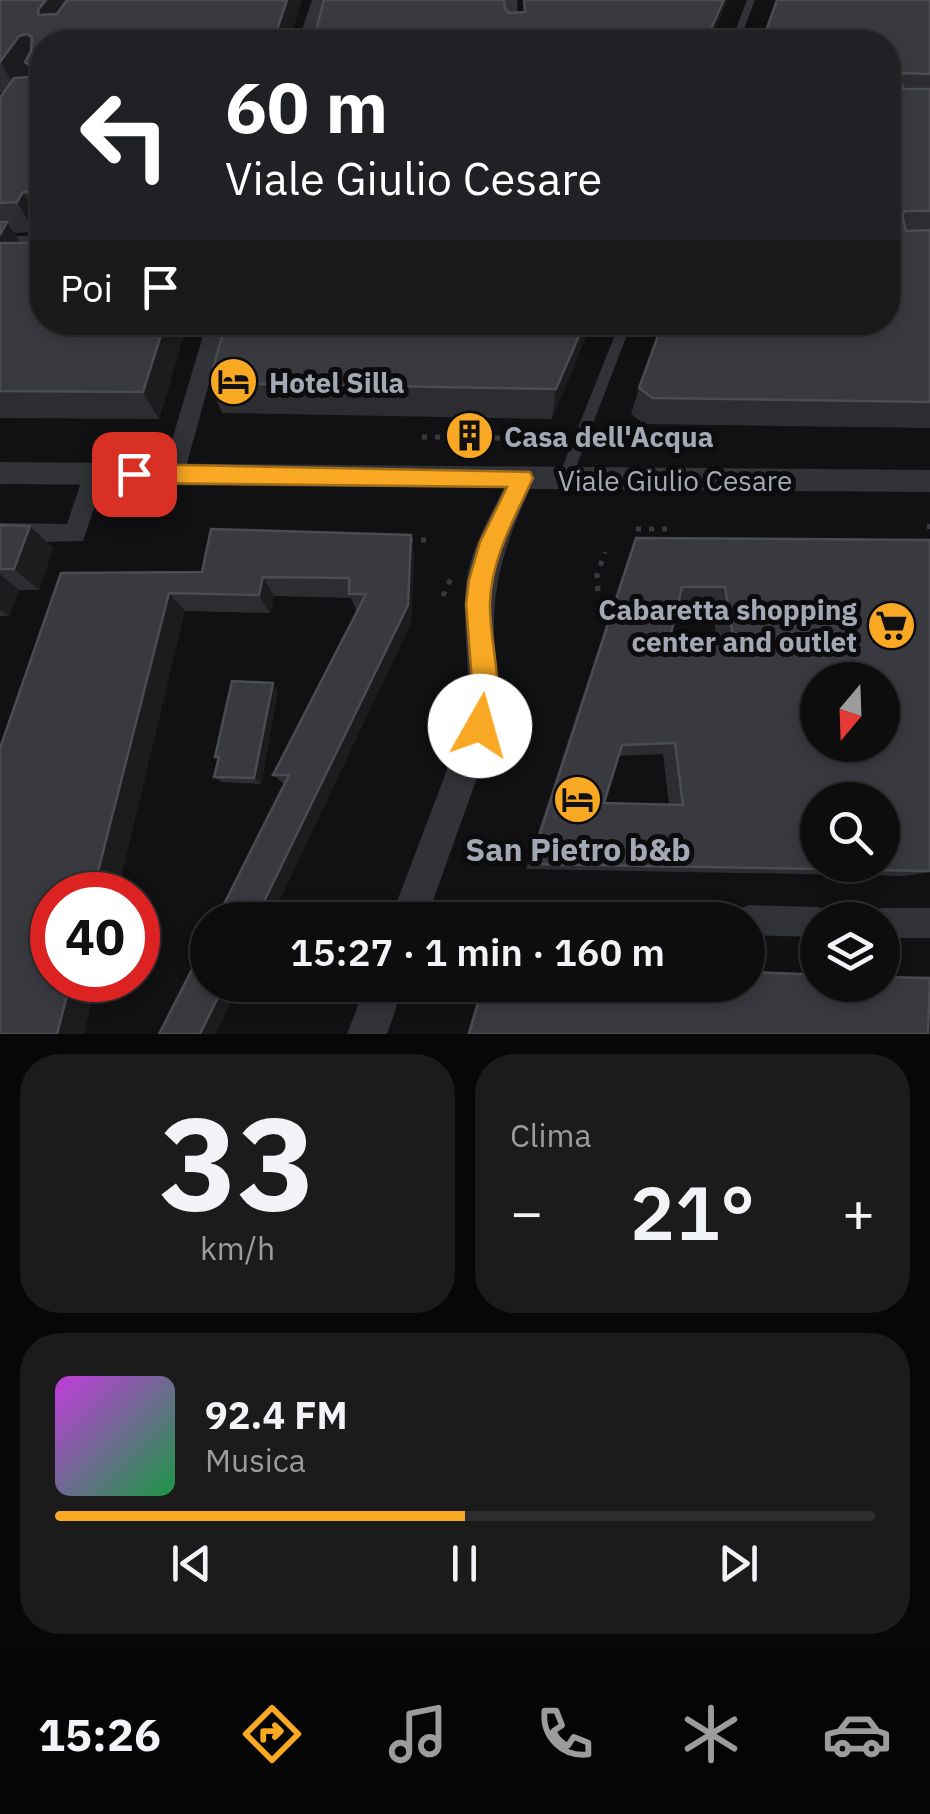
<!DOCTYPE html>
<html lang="it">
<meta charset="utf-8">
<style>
:root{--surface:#0d0d0e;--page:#1b1b1c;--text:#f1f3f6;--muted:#9a9c9e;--line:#2d2d2e;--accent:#f9a823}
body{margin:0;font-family:"IBM Plex Sans",sans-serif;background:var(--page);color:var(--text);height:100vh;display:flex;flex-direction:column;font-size:38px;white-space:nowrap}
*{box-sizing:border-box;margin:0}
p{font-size:32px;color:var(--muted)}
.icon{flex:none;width:55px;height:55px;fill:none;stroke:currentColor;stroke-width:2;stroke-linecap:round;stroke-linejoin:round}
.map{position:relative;height:1034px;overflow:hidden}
.drawer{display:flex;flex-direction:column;gap:20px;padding:20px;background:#070708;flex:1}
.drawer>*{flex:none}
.hud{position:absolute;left:30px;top:30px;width:870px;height:305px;border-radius:40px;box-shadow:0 5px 15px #0003,0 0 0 2px var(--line);background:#202124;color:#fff;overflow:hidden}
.needle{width:65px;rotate:199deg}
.controls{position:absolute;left:800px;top:662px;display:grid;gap:20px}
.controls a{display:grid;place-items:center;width:100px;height:100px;border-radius:50%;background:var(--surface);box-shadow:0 5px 15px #0003,0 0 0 2px var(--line);font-size:50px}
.speed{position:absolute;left:30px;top:872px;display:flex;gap:20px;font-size:50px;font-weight:700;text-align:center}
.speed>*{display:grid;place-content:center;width:130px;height:130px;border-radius:50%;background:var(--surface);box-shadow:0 5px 15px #0003,0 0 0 2px var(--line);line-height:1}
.speed .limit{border:15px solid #d22;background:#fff;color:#111}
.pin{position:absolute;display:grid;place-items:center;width:85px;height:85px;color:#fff;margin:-42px;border-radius:20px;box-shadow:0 5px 15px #0006}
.me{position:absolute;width:110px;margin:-55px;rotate:7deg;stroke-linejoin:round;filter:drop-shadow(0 0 8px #0008)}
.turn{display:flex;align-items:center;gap:35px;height:210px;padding:0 30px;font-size:45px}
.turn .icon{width:130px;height:130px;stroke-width:2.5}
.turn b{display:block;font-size:70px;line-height:85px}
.then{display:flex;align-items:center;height:95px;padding:0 30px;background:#0003;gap:20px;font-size:38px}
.big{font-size:75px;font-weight:600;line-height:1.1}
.drawer .widget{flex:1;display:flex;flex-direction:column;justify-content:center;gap:15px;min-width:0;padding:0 35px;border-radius:40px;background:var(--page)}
.drawer .dial{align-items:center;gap:0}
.dial b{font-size:130px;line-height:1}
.song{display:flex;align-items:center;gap:30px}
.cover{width:120px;height:120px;border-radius:15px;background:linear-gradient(135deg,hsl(290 70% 55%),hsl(140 70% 35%))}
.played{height:10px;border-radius:5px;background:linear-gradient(90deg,var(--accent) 50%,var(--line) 50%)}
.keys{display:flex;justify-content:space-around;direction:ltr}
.heat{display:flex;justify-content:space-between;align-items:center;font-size:55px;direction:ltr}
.drawer .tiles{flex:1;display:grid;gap:20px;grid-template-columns:1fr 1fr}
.widget:last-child{grid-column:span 2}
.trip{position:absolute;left:190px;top:902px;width:575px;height:100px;border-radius:50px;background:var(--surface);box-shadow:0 5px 15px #0003,0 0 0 2px var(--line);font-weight:600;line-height:100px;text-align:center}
.dock{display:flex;height:160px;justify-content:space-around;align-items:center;background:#050506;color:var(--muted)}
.dock .icon{width:70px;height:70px}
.dock .active{color:var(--accent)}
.dock b{font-size:45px;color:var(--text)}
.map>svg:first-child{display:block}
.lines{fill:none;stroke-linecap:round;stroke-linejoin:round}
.path{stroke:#383a3f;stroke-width:5;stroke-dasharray:5 8;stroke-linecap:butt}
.pedestrian{fill:#323338;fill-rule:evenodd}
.minor{fill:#323338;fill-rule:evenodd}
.tertiary{fill:#323338;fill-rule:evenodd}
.wall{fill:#2d2d31;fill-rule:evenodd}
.shaded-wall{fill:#1c1c1f}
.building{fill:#393a3f;stroke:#4a4c51;stroke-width:2.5;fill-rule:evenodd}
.route{fill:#f9a823;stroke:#a26d17;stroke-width:2.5}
.labels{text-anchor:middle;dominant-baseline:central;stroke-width:10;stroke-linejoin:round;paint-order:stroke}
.poi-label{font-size:28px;font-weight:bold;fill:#a2a8b4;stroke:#0c0c0e;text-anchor:start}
.street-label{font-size:28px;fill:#a2a8b4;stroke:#0c0c0e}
.near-poi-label{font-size:32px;font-weight:bold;fill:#a2a8b4;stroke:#0c0c0e}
</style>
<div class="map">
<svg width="930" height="1034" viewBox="0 0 930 1034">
<rect width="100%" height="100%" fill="#111113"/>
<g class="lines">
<!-- path -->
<path class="path" d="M622,423L625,436
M422,437H448
M495,438L532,439
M662,443H687
M636,529H672
M929,529L930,521
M408,540H430
M598,591L597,575L605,552
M443,596L452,576"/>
<!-- pedestrian -->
<path class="pedestrian" d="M747,0H755L739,42H731Z
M620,322H632L572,478L570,482H560L558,478Z"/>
<!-- minor -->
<path class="minor" d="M312,0H324L311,42H298Z
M505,0H517L520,42H507Z
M0,236H42V248H0Z
M207,322H226L184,474L181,480H165L162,474Z
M95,464L103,467L106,473L83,541L0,543V523L67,524L84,473L87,467Z
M425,901L725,905L736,911L748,905L818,907L829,911L832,920H818V937L748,935V920H412L414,905Z
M882,908H930V938H882V920H868L871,912Z"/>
<!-- tertiary -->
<path class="tertiary" d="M0,462L930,470V492L530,489C510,534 494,573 494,624C494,660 503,688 496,725L426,920H390L464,725C474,678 461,631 466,584C470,550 489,518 504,488L0,484Z
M366,985H404L387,1034H347Z"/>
</g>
<!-- wall -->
<path class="wall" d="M0,0H302L289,42H42V222H40L35,232L14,233L20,243L42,322H194L187,324L159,419L0,418V97L4,93H0Z
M930,0V428L644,424L631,414L639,388L888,42Z
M226,322H592L552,419L222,413L209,383Z
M0,525L53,548L39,590H19L9,616H0Z
M411,535L414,556L411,623L270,920H216L284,784L273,775L357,612L351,598L274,596L270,613L185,611L61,573L202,572Z
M636,538L930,540V872L905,876L526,869L628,558ZM678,605H712L717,641L670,638ZM663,754L669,805L604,803L618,756Z
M278,691L261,784L222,782L214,777L218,760L215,757Z
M748,971L818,973V985H882V976L930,978L928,1034H467L481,985H748Z"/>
<!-- shaded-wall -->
<path class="shaded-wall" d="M46,0H80L52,40L39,15L38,10Z
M287,0H302L289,42H273Z
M724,0H728L710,42H705Z
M27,34L41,63L31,66L25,62L30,72L17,92L1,62L19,36Z
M42,84V130L30,105Z
M23,192L40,222L35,232L17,202Z
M7,222L26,252L0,249V235Z
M165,322L187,324L159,419L143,392Z
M585,322H592L552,419L556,389Z
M30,526L53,548L39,590L14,569Z
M411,535L414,556L411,623L270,920H255Z
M0,574L19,590L9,616L0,610Z
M263,577L274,596L270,613L259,595Z
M169,593L185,611L117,895H92Z
M273,683L278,691L261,784L254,778Z
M71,980H97L84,1034H57Z
M224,985H239L216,1034H200Z"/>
<!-- building -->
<path class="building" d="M0,0H46L38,10L39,15L57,14L67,0H287L273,42H42V84L30,105H42V192H23L17,202L0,203V98L14,78L30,77L31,66L25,62L31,51L32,37L27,34L19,36L0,62Z
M324,0H504L505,9L509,13L525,12L524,0H724L705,42H313Z
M777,0H930V74L903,73L899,77L903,89H930V211H905L902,215L906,231L930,230V402L653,398L639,388L663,322H888V42H762Z
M0,222H7L0,235Z
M0,243H42V322H165L143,392L0,391Z
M226,322H585L556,389L209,383Z
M0,525L30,526L14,569H0Z
M211,529L411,535L408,605L255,920H216L289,775H273L366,594H349V578L263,577L259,595L169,593L92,895H52V980H71L57,1034H0V748L61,573L202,572Z
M636,538L930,540V871L530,864ZM682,587H725L734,642L670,638ZM818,680H882V745H818ZM675,743L683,805L604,803L622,745ZM818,800H882V865H818Z
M232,681L273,683L254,778L214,777L219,757H215Z
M208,938V985H224L200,1034H159Z
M748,972L818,975V985H882V977L930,978L928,1034H469L484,985H748Z"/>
<!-- route -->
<path class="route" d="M134,464L530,472L533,478C515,517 491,559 490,603C489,648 508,691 490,735L480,739L471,735L467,726L473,694L466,604L469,580L480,542L507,487L134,483L123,474Z"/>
<!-- icons -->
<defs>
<symbol id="hotel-disc" viewBox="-11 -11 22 22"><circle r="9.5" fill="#f9a823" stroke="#0c0c0e"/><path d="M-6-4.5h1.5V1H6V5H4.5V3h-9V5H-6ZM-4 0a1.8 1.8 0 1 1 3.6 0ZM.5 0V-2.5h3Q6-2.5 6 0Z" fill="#111"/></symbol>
<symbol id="building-disc" viewBox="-11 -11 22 22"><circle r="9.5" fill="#f9a823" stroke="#0c0c0e"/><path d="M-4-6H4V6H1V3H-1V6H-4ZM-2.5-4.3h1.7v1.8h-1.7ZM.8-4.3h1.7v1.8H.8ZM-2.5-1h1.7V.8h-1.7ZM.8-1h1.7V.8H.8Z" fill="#111"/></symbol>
<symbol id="supermarket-disc" viewBox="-11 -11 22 22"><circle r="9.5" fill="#f9a823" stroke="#0c0c0e"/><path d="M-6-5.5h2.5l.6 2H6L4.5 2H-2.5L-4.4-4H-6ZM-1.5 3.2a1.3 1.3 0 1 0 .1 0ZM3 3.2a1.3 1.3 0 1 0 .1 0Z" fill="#111"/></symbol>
</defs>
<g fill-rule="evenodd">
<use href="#hotel-disc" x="206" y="354" width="55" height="55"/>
<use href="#building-disc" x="442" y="408" width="55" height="55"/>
<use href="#supermarket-disc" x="864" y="598" width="55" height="55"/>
<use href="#hotel-disc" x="550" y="772" width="55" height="55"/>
</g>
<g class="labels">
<!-- poi labels -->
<g class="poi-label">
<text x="269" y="382">Hotel Silla</text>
<text x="504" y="436">Casa dell'Acqua</text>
<text x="857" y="609" text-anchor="end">Cabaretta shopping<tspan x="857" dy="32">center and outlet</tspan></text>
</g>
<!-- street labels -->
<g class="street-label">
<text x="675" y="480">Viale Giulio Cesare</text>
</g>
<!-- near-poi labels -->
<g class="near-poi-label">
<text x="578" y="849">San Pietro b&amp;b</text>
</g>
</g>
</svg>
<div class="controls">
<a><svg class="needle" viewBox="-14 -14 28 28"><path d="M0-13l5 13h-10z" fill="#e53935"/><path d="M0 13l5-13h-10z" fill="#9a9c9e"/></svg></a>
<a><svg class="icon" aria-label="search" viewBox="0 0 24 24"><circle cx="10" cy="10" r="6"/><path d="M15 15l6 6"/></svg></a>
<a><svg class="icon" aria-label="layers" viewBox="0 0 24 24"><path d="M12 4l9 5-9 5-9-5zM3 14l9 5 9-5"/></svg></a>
</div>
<div class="speed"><div class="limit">40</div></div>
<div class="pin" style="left:134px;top:474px;background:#d93025"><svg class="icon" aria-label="arrive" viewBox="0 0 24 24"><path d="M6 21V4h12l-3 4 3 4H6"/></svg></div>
<svg class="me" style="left:480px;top:726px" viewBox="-20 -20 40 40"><circle r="19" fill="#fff"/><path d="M0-13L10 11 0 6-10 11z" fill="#f9a823"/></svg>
<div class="trip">15:27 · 1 min · 160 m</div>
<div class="hud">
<div class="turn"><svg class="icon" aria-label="left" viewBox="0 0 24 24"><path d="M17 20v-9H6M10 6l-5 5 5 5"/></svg><div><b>60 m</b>Viale Giulio Cesare</div></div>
<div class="then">Poi<svg class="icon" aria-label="arrive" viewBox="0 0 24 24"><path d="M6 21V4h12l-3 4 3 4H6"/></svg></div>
</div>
</div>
<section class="drawer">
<div class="tiles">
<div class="widget dial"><b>33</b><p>km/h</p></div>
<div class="widget"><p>Clima</p>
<div class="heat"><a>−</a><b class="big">21°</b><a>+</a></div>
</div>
<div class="widget">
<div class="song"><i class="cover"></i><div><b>92.4 FM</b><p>Musica</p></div></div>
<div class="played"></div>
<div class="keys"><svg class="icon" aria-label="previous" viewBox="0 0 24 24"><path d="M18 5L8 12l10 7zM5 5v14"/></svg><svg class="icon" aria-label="pause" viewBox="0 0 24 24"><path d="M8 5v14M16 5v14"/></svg><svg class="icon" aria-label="next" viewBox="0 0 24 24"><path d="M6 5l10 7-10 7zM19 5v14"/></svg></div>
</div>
</div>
</section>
<nav class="dock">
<b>15:26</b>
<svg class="icon active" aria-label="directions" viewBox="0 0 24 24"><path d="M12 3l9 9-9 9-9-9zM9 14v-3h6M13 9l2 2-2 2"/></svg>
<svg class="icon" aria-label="music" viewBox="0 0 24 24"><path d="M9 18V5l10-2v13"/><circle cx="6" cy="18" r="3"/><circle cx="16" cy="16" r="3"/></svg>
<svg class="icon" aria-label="phone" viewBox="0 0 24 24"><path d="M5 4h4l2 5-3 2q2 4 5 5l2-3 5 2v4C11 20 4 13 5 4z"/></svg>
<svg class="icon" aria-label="climate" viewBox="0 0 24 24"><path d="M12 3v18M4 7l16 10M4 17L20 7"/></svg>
<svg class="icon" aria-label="car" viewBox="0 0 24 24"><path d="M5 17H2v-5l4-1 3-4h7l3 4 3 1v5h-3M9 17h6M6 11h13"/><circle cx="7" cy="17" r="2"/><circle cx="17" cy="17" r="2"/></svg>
</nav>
